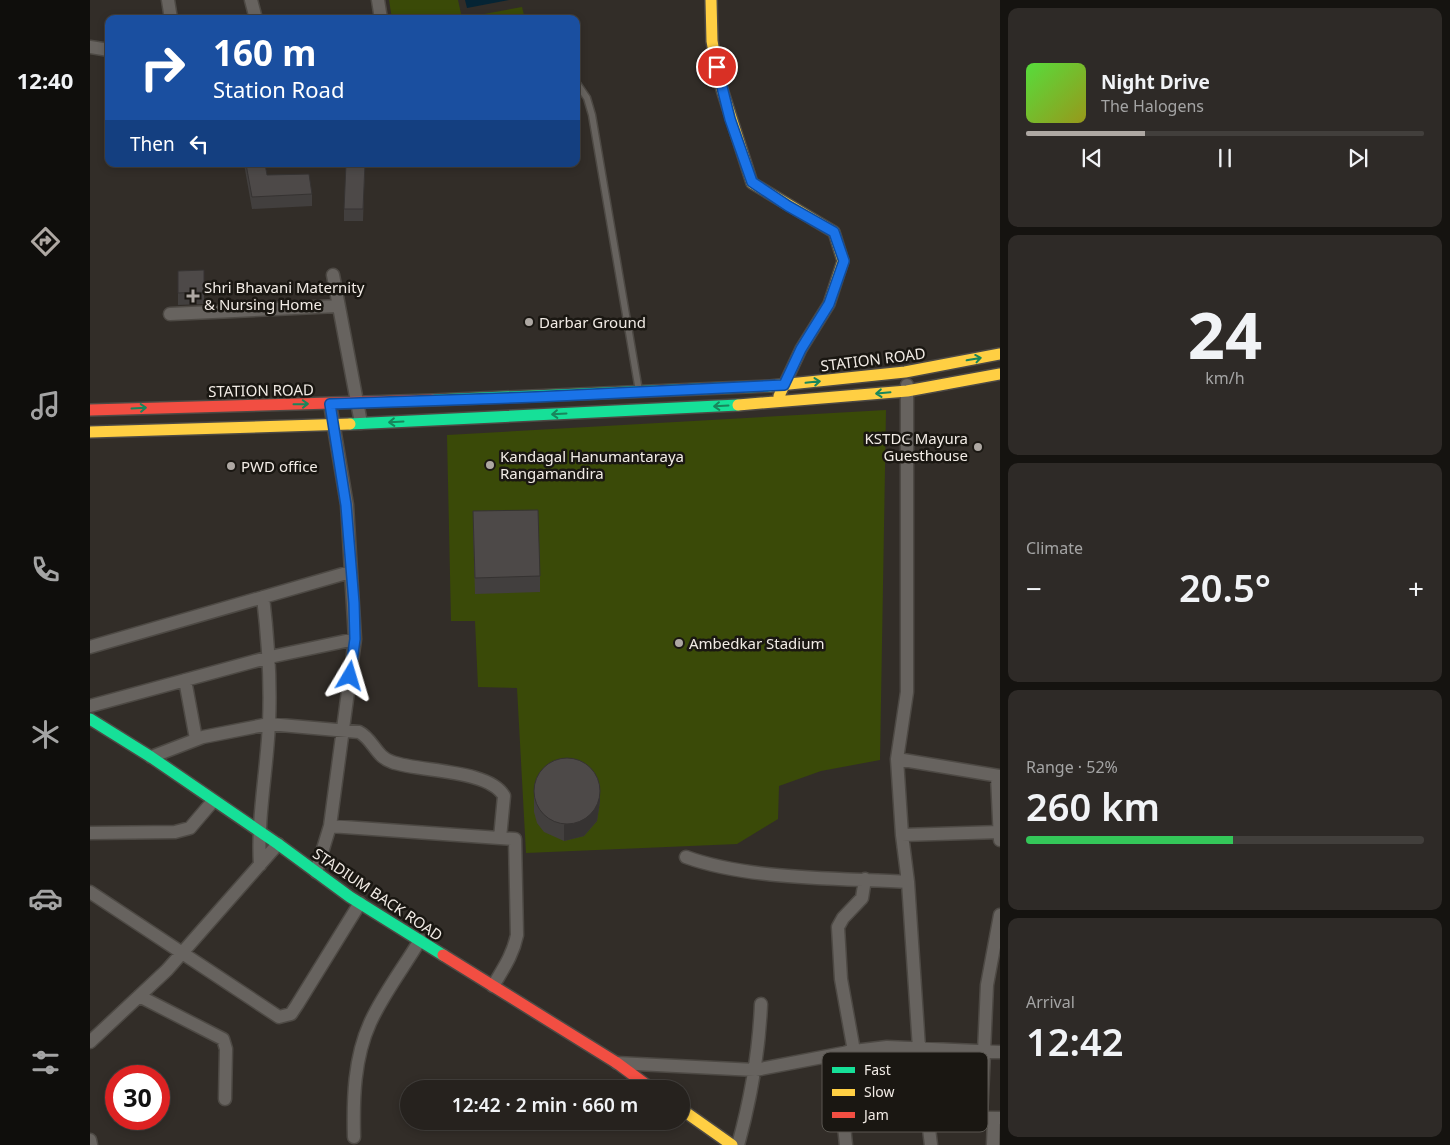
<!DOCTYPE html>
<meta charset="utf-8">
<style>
:root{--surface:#26221e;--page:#2e2a27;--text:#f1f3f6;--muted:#a4a4a4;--line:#423f3c;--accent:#aea8a3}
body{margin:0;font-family:"Noto Sans",sans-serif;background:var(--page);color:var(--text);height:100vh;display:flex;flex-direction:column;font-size:19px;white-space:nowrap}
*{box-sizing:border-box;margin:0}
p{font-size:16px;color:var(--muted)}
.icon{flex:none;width:28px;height:28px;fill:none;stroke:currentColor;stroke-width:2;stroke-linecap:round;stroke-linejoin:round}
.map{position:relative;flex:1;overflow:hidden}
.details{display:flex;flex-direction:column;gap:8px;padding:8px;background:#151310;width:450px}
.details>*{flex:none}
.top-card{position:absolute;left:15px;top:15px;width:475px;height:152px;border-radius:10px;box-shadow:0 2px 8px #0003,0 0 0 1px var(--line);background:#1a4fa0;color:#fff;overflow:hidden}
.speed{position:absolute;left:15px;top:1065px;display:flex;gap:10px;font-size:25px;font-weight:700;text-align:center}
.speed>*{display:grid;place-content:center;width:65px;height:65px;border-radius:50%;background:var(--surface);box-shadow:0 2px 8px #0003,0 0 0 1px var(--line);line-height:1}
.speed .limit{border:8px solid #d22;background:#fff;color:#111}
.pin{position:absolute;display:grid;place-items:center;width:42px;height:42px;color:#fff;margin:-21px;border:2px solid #fff;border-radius:50%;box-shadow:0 1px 5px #0007}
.me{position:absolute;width:55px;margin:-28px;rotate:7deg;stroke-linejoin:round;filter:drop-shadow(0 0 4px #0008)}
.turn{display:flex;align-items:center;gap:18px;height:105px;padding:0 25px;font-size:22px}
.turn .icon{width:65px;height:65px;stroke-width:2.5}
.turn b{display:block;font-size:35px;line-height:42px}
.then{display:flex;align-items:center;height:48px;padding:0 25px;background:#0003;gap:10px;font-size:19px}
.big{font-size:38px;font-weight:600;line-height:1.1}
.details .card{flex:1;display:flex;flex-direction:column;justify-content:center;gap:8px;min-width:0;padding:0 18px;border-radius:10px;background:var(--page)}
.details .dial{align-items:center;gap:0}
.dial b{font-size:65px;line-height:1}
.song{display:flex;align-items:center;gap:15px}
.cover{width:60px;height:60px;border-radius:8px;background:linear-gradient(135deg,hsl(110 70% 55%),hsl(60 70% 35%))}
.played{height:5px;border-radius:2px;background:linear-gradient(90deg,var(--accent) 30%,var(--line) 30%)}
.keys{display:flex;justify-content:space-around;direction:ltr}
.heat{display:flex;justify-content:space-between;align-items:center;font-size:28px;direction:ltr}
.charge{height:8px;border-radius:4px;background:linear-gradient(90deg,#34c759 52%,var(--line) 0)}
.trip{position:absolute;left:310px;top:1080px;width:290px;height:50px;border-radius:25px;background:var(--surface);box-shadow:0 2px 8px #0003,0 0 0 1px var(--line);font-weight:600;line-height:50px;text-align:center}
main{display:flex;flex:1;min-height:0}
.tabs{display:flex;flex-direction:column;width:90px;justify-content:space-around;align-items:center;background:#0f0e0c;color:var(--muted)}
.tabs .icon{width:35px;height:35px}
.tabs .current{color:var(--accent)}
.tabs b{font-size:22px;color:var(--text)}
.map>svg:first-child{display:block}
.green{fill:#3a4a08}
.water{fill:#052434}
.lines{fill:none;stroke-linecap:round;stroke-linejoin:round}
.lane-casing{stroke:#4d4944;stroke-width:9}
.street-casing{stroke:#4d4944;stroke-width:15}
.fast-casing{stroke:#4d4944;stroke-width:14}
.slow-casing{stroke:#4d4944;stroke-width:14}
.jam-casing{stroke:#4d4944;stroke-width:14}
.lane{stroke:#67635f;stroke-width:6}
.street{stroke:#67635f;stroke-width:12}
.fast{stroke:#16e098;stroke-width:11}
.slow{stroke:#ffcf43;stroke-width:11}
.jam{stroke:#f24e42;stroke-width:11}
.wall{fill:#423f3e}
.shaded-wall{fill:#363332}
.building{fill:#4d4948;stroke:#363332}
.oneway{stroke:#18865c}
.route-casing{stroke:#114b97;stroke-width:12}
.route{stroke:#1a73e8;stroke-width:9}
.poi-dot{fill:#aea8a3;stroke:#1a1712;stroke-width:2}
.labels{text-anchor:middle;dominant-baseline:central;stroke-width:5;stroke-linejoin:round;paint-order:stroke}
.poi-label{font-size:15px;fill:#f1ebe5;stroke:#1a1712;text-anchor:start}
.street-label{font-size:15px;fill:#f1ebe5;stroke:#1a1712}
.key{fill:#1a1712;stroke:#5a5751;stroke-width:1}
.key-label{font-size:14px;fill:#f1ebe5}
</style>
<main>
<nav class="tabs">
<b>12:40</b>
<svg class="icon current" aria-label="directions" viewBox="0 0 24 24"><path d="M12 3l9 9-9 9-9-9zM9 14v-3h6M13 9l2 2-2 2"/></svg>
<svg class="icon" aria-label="music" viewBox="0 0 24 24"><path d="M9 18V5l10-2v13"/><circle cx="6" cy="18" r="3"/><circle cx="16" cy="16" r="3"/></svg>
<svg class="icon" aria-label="phone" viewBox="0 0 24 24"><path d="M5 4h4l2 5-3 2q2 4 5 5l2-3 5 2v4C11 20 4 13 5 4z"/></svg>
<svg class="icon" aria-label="climate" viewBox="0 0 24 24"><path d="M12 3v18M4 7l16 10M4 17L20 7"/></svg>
<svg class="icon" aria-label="car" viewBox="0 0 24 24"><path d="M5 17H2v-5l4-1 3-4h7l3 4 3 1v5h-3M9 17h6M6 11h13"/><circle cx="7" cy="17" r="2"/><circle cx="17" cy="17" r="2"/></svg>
<svg class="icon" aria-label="filters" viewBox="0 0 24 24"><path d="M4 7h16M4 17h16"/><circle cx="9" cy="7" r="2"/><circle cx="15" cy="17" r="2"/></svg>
</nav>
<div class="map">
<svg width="910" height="1145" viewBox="0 0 910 1145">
<rect width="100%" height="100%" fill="#322d28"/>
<!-- green -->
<path class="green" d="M299,0H368L372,18L432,7L435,19H302Z
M796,410L790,760L731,771L689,786L688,819L647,844L436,853L427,688L388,687L385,621H361L357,435Z"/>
<!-- water -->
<path class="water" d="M375,0H419L377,8Z"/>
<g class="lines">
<defs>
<path id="lane" d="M486,82L497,98L502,115L549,391"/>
<path id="street" d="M78,0L81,19
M161,0L166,19
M288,0L291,19
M0,47L19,50
M243,275L271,423
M80,314L248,306
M817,385V692L807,759L812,835L818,882L829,1048L841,1145
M0,647L260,572
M95,680L106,739
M0,706L180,657L265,639
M61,757L113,737L179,724L269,732C283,739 286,757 302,762C329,772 399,769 414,796L410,838
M807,759L910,776
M907,776L910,840
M240,826L425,839L427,935C423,955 413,969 403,986
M0,833L85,832L100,828L123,801
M812,835L910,832
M596,857C659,880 750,878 818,882
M170,865C167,817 177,771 179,723C181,680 178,639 173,597
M226,872L240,826L265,639L257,505L240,404
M0,892L189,1017L201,1014L207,1005L270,903
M49,996L133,1039L136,1049L135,1099
M0,1042L77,970L188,844
M764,1051L751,979L748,927L753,918L772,898L775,879
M527,1063L665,1070L764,1051L797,1047L910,1052
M839,1117L910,1118
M891,1118L897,985L910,915
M264,1137C263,1099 264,1058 280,1023C293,994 314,967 330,940
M0,1140L1,1145
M648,1145C661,1098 669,1052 671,1004
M756,1145L754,1126L763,1111L764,1100L757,1052
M903,1145L904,1118"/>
<path id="fast" d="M343,400L680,386
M260,424L648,405
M0,719L61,757L188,844L260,897L353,955"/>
<path id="slow" d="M621,0L622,41L629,80L662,183L744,232L753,261L739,304L711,349L689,396
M680,386L815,372L910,354
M648,405L817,391L910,374
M0,432L260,424
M591,1109L642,1145"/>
<path id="jam" d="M0,410L343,400
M353,955L527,1063L562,1089"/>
</defs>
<!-- lane casing -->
<use href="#lane" class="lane-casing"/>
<!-- street casing -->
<use href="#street" class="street-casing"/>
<!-- fast casing -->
<use href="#fast" class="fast-casing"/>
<!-- slow casing -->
<use href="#slow" class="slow-casing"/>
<!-- jam casing -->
<use href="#jam" class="jam-casing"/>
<!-- lane -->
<use href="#lane" class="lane"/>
<!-- street -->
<use href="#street" class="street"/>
<!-- fast -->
<use href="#fast" class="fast"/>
<!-- slow -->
<use href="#slow" class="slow"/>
<!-- jam -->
<use href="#jam" class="jam"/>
</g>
<!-- wall -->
<path class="wall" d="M154,164H175L177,175L222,194V206L162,209Z
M275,164L273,221H254V209Z
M114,270V304L88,305V271Z
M383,527L450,576V592L385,594Z
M444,785L510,801L507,821L494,836L474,841L454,832L447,823L444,812Z"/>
<!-- shaded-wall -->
<path class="shaded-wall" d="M510,785V801L507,821L494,836L474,841V825Z"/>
<!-- building -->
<path class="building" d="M156,164H175L177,175L219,174L222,194L162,197Z
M256,164H275L273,209H254Z
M114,270V292L88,293V271Z
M448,510L450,576L385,578L383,511Z
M444 791a33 33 0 1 1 66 0a33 33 0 1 1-66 0Z"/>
<!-- one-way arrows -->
<defs><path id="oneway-shaft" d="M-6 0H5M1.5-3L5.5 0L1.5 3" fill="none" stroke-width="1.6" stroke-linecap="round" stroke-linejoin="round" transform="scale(1.25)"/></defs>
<g class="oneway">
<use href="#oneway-shaft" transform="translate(884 359) rotate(-10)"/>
<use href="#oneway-shaft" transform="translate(723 382) rotate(-6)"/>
<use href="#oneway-shaft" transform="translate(793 393) rotate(175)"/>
<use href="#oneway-shaft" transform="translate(211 404) rotate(-1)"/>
<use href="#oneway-shaft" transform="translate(631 406) rotate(177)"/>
<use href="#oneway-shaft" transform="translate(49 408) rotate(-3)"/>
<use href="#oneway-shaft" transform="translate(469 414) rotate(177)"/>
<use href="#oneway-shaft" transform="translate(306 422) rotate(177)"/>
</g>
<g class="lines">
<defs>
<path id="route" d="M260,676L265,639L264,603L256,505L240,404L446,397L694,385L711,349L739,304L754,261L744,232L698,206L662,182L640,119L627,67"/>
</defs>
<!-- route casing -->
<use href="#route" class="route-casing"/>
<!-- route -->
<use href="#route" class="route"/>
</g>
<!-- markers -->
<g class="poi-dot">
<path d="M100.5 288.5h5v5h5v5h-5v5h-5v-5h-5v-5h5z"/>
<circle cx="439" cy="322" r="5"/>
<circle cx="888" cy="447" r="5"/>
<circle cx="400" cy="465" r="5"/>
<circle cx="141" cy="466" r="5"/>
<circle cx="589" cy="643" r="5"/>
</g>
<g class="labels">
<!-- poi labels -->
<g class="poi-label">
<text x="114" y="287">Shri Bhavani Maternity<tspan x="114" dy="17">&amp; Nursing Home</tspan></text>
<text x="449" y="322">Darbar Ground</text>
<text x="878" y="438" text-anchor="end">KSTDC Mayura<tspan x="878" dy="17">Guesthouse</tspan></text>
<text x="410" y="456">Kandagal Hanumantaraya<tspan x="410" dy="17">Rangamandira</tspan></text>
<text x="151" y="466">PWD office</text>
<text x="599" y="643">Ambedkar Stadium</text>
</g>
<!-- street labels -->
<g class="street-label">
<text transform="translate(783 359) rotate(-7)">STATION ROAD</text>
<text transform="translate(171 390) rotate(-1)">STATION ROAD</text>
<text transform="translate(288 894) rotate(34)">STADIUM BACK ROAD</text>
</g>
</g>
<!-- legend -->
<rect x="732" y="1052" width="166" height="80" rx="8" class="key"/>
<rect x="742" y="1067" width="23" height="6" fill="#16e098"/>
<rect x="742" y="1089" width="23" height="7" fill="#ffcf43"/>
<rect x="742" y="1112" width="23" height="6" fill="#f24e42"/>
<g class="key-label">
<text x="774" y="1075">Fast</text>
<text x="774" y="1097">Slow</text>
<text x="774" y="1120">Jam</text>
</g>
</svg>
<div class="speed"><div class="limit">30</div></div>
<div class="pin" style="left:627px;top:67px;background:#d93025"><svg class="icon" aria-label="arrive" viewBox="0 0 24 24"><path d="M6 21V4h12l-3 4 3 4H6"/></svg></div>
<svg class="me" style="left:260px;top:676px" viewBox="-20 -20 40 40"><path d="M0-17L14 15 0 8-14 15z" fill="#1a73e8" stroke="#fff" stroke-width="4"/></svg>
<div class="trip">12:42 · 2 min · 660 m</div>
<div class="top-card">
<div class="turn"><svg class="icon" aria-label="right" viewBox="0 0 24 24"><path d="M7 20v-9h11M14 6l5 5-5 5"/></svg><div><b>160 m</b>Station Road</div></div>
<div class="then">Then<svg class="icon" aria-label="left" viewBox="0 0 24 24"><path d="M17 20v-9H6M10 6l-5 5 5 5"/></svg></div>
</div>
</div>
<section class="details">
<div class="card">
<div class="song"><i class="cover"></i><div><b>Night Drive</b><p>The Halogens</p></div></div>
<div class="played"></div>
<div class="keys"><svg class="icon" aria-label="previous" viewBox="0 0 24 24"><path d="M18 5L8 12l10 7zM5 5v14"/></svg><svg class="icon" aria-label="pause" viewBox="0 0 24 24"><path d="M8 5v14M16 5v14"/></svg><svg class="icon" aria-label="next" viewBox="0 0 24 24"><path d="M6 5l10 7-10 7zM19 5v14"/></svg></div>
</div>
<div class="card dial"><b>24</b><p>km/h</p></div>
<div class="card"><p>Climate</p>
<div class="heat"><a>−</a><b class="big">20.5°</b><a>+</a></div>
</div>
<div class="card"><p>Range · 52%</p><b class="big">260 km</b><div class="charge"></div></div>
<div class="card"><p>Arrival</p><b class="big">12:42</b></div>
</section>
</main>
